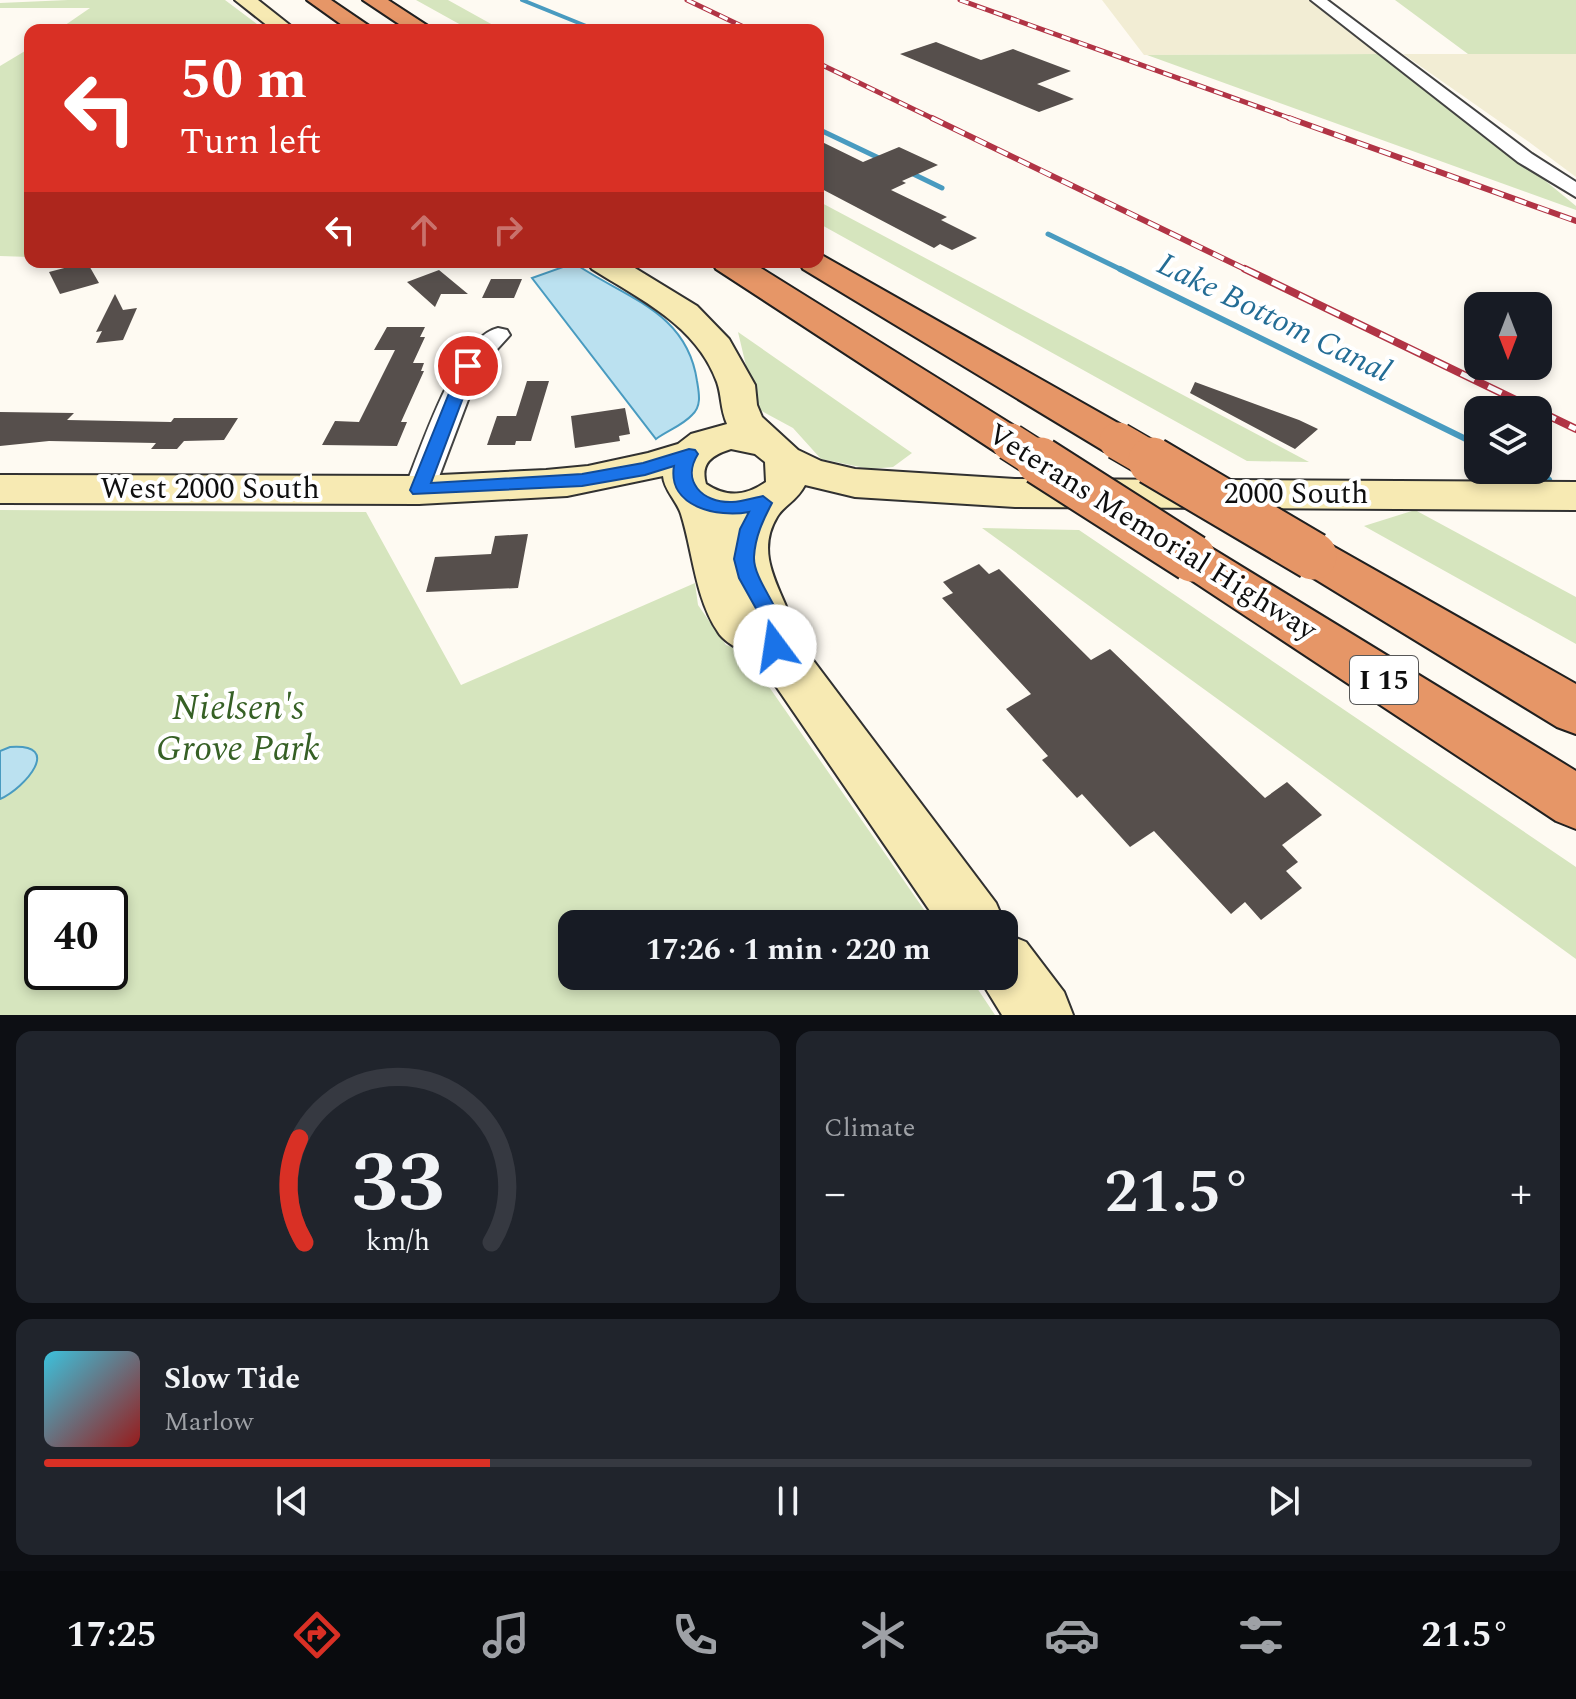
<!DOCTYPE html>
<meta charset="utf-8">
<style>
:root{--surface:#171b24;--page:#20242c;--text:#f1f3f6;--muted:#9ea1a6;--line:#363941;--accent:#d93025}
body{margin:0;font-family:Spectral,serif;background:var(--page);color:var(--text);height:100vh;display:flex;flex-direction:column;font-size:30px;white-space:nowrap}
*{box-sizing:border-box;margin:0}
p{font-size:26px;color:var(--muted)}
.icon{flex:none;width:44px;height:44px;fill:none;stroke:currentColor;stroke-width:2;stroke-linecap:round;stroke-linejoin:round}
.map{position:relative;height:1015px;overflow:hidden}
.panel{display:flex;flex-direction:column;gap:16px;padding:16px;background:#0d0f14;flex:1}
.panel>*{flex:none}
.hud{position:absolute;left:24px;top:24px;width:800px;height:244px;border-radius:16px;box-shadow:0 4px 12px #0003;background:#d93025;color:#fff;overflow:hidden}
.needle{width:52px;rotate:180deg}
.buttons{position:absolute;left:1464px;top:292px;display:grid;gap:16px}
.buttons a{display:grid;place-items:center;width:88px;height:88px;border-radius:16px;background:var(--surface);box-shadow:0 4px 12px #0003;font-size:40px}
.speed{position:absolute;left:24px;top:886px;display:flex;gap:16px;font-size:40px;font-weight:700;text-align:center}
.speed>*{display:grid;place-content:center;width:104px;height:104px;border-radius:50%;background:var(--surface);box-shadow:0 4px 12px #0003;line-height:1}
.speed .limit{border:4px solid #111;border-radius:12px;background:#fff;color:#111}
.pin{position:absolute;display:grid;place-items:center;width:68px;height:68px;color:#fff;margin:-34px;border:4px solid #fff;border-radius:50%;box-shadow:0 2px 8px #0007}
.me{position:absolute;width:88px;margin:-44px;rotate:346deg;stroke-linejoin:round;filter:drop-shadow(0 0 6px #0008)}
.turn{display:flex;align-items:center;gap:28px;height:168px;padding:0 24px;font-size:36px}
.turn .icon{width:104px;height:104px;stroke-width:2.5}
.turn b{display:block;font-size:56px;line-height:68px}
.lanes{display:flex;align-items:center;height:76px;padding:0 24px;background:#0003;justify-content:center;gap:40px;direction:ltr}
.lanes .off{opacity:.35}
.big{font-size:60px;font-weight:700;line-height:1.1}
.panel .widget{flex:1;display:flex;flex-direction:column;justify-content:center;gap:12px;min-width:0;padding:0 28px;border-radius:16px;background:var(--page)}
.panel .dial{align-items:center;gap:0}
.dial svg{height:208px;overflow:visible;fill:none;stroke:var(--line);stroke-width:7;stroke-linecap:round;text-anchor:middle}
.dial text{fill:var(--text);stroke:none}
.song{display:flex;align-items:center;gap:24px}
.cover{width:96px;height:96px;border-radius:12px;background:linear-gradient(135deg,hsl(190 70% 55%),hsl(0 70% 35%))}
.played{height:8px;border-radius:4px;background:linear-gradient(90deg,var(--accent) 30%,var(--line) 30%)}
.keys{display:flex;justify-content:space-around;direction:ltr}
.heat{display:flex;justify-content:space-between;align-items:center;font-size:44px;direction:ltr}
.panel .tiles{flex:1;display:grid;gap:16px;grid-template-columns:1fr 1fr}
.widget:last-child{grid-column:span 2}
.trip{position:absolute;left:558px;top:910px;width:460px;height:80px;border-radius:16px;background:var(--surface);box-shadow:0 4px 12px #0003;font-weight:700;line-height:80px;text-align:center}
.tab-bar{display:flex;height:128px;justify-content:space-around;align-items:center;background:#090b0e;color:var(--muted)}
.tab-bar .icon{width:56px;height:56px}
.tab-bar .current{color:var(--accent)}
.tab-bar b{font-size:36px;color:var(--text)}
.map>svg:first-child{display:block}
.farmland{fill:#f2edd4}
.green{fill:#d6e5be;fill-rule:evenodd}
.water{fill:#bbe1f0;stroke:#499bc0;stroke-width:2}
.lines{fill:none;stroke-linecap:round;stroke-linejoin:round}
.stream-far3{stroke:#499bc0;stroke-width:4}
.stream-far2{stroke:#499bc0;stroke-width:5}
.stream-far1{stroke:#499bc0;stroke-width:6}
.stream{stroke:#499bc0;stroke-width:8}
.building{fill:#564f4c}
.street-casing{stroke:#424242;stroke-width:4}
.secondary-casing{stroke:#313131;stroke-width:4}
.highway-casing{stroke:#202020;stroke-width:4}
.street{fill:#fff;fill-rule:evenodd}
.secondary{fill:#f7eab3;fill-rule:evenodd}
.highway{fill:#e69667;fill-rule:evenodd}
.rail-far2-casing{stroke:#b13445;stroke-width:5}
.rail-far1-casing{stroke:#b13445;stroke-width:6}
.rail-casing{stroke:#b13445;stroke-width:8}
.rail-far2{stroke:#fff;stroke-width:3;stroke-dasharray:9;stroke-linecap:butt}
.rail-far1{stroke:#fff;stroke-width:4;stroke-dasharray:12;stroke-linecap:butt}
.rail{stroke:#fff;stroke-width:5;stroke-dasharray:15;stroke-linecap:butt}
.highway-bridge-far1-casing{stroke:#202020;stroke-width:40;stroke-linecap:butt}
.highway-bridge-casing{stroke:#202020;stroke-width:51;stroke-linecap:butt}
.highway-bridge-far1{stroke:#e69667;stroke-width:37}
.highway-bridge{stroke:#e69667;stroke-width:47}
.route{fill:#1a73e8;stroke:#114b97;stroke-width:2}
.labels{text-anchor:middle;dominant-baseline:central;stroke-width:8;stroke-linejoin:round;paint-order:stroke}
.shield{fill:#fff;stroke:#575757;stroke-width:2}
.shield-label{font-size:28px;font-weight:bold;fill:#0f0f0f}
.street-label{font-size:30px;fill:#0f0f0f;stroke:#fff}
.water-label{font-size:32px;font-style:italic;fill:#246d95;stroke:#fff}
.near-park-label{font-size:36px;font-style:italic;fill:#366025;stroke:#fff}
</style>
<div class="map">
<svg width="1576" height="1015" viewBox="0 0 1576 1015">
<rect width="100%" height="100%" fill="#fefaf2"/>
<!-- farmland -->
<path class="farmland" d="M1102,0H1311L1380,54L1144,55Z
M1403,54H1576V177L1529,142Z"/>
<!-- green -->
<path class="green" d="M68,0H225L265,30H58L90,8H0V3Z
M416,0H448L502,30H470Z
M1395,0H1576V54H1468Z
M30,48V257L0,256V66Z
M1380,54L1514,155L1576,206V210L1147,55Z
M818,201L1309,462L1247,461L818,223Z
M738,332L912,453L893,467L870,469L821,459L793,428L756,408Z
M0,510L366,512L461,685L695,583L698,605L726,645L744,651L934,924H572V976H969L995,1015H0ZM42,904H110V972H42Z
M1415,510L1576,597V644L1364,526Z
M982,528L1079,530L1576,867V959Z"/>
<!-- water -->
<path class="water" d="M574,263C625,298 687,311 697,381C699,393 702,406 692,415C683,425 667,431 656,439L532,278Z
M10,747C64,743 25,788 0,799V751Z"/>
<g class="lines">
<!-- stream-far3 -->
<path class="stream-far3" d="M522,0L596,30"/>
<!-- stream-far2 -->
<path class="stream-far2" d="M818,129L881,159
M907,171L942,188
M1048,234L1124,271"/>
<!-- stream-far1 -->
<path class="stream-far1" d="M1120,269L1478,445"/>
<!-- stream -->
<path class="stream" d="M1528,470L1548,480"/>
</g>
<!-- building -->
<path class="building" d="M936,42L981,60L1013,49L1071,71L1037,84L1074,99L1039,112L900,54Z
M818,140L863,162L899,147L938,165L902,181L906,183L891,190L947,217L941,220L977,238L952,250L940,244L934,248L818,187Z
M87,262L99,283L60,294L49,272Z
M439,270L468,294H441L435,307L407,282Z
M491,279H522L514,298H482Z
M115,294L123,310L137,308L123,340L96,343L102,331L96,332Z
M387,327H425L420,337H425L413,363H424L421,371H424L401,422H407L397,446L322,445L335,421L359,422L395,350H374Z
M527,381H549L531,441H516L515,445H487L497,416H516Z
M1195,382L1299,420L1318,429L1295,449L1190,393Z
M625,408L630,434L619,436L620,441L575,448L571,416Z
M0,412L74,413L67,420L171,422L174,418H238L224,440L184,441L177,449H151L156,443L49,441L0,446Z
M528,534L518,588L426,592L435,557L491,554L495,536Z
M979,564L989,574L999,569L1091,660L1110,649L1265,798L1287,782L1322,815L1282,845L1298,862L1286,871L1302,888L1261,920L1245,902L1231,914L1154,831L1130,847L1082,794L1077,798L1042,760L1048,756L1006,709L1031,694L942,598L953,593L943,582Z"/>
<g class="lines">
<defs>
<path id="street" d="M1311,0H1327L1532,154L1576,182V197L1518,162Z
M498,328L507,330L510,335L480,368L434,490L429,497L419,500L409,497L404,490C421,450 455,338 498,328Z"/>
<path id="secondary" d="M235,0H258L296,30H273Z
M587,262H625L697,306L729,339L755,385L757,405L762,417L798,450L821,461L855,469L1015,479L1576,482V510L1015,507L855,497L805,485C796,502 784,505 777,517C751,560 789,597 797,639L996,903L1005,924L1004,927V924H939L758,660C746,652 725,644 718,632C695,598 693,552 681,514C677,501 664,490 663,476L567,496L419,504L0,503V475L419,476L546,470L588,466L648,453L678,444L691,434L727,424C720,408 722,396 717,382C696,325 641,300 592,269ZM731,449L755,454L765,462L766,482C746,496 727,498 706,484C700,463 712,455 731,449Z
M1004,933L1026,942L1064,992L1073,1015H1002L978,976H1004Z"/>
<path id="highway" d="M307,0H331L375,30H349Z
M363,0H388L434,30H408Z
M818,253L1132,431L1138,441L1132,451L1118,454L1104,451L803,269L799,262H818Z
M712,262H751L1024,432L1030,442L1024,452L1010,455L996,452L716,269Z
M1313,539L1329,544L1576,684V734L1557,727L1297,568L1290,556L1297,544Z
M1192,541L1208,546L1576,771V829L1556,821L1176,570L1169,558L1176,546Z"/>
</defs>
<!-- street casing -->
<use href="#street" class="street-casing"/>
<!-- secondary casing -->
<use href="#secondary" class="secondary-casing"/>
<!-- highway casing -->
<use href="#highway" class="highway-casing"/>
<!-- street -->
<use href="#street" class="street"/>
<!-- secondary -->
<use href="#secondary" class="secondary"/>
<!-- highway -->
<use href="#highway" class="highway"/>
<defs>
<path id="rail-far2" d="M687,0L750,30
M960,0L1295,120
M818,63L936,120"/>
<path id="rail-far1" d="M932,118L1249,271
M1289,118L1576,221"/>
<path id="rail" d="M1245,269L1576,429"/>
</defs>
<!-- rail-far2 casing -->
<use href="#rail-far2" class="rail-far2-casing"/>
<!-- rail-far1 casing -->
<use href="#rail-far1" class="rail-far1-casing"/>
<!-- rail casing -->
<use href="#rail" class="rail-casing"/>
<!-- rail-far2 -->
<use href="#rail-far2" class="rail-far2"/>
<!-- rail-far1 -->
<use href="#rail-far1" class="rail-far1"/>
<!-- rail -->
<use href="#rail" class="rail"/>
<defs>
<path id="highway-bridge-far1" d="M1118,441L1156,463
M1010,442L1043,463"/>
<path id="highway-bridge" d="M1040,461L1192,558
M1152,461L1313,556"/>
</defs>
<!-- highway-bridge-far1 casing -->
<use href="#highway-bridge-far1" class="highway-bridge-far1-casing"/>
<!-- highway-bridge casing -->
<use href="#highway-bridge" class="highway-bridge-casing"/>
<!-- highway-bridge-far1 -->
<use href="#highway-bridge-far1" class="highway-bridge-far1"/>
<!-- highway-bridge -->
<use href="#highway-bridge" class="highway-bridge"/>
</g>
<!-- route -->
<path class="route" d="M468,362L475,366L431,483L582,474L643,463L689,449L695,450L698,454C681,481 702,503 732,502C742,502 753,498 763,496L772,503C763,520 755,537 754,557C753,585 797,623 782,652L775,654L767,652L758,612L739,578L734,559L740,529L749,512C718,518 667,507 674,466L645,475L582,486L413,494L410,490L460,366Z"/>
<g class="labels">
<!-- shield labels -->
<rect class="shield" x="1350" y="656" width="68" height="48" rx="6"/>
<g class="shield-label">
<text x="1384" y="680">I 15</text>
</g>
<!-- street labels -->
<g class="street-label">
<text x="210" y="489">West 2000 South</text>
<text x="1296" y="494">2000 South</text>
<text transform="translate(1152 532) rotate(32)">Veterans Memorial Highway</text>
</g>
<!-- water labels -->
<g class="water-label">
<text transform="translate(1274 318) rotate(26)">Lake Bottom Canal</text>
</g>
<!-- near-park labels -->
<g class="near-park-label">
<text x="238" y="708">Nielsen's<tspan x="238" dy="41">Grove Park</tspan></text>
</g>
</g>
</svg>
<div class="buttons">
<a><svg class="needle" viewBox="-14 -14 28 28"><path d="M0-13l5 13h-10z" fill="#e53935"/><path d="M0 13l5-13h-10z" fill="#9ea1a6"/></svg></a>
<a><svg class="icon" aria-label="layers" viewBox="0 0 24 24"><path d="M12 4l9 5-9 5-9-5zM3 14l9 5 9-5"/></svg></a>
</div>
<div class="speed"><div class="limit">40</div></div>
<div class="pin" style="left:468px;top:366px;background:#d93025"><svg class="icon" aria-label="arrive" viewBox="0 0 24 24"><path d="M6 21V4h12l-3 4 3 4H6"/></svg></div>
<svg class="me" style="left:775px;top:646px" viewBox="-20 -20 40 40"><circle r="19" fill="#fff"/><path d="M0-13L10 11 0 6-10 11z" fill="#1a73e8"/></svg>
<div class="trip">17:26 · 1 min · 220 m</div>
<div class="hud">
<div class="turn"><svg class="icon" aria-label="left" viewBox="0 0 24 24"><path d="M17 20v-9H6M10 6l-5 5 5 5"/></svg><div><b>50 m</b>Turn left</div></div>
<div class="lanes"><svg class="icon" aria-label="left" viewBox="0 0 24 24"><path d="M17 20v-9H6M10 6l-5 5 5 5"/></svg><svg class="icon off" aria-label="ahead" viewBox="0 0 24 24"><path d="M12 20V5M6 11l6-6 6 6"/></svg><svg class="icon off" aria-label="right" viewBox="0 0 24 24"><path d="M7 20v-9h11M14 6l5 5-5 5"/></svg></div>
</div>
</div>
<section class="panel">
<div class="tiles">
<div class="widget dial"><svg viewBox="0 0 100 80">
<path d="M14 69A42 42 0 1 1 86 69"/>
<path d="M14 69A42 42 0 0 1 12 29" stroke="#d93025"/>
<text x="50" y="56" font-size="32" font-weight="700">33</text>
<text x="50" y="72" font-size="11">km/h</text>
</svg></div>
<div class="widget"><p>Climate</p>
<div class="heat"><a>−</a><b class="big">21.5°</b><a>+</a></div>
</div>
<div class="widget">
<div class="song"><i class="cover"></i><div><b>Slow Tide</b><p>Marlow</p></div></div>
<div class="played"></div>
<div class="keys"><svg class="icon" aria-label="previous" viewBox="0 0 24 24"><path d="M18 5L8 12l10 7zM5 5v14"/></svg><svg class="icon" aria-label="pause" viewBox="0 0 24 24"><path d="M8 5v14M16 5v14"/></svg><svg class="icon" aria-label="next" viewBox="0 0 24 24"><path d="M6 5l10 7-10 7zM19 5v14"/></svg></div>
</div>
</div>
</section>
<nav class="tab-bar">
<b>17:25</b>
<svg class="icon current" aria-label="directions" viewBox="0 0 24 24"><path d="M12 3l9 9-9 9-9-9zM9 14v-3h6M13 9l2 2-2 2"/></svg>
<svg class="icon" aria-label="music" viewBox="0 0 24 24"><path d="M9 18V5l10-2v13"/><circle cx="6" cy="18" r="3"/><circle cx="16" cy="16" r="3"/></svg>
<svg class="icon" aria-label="phone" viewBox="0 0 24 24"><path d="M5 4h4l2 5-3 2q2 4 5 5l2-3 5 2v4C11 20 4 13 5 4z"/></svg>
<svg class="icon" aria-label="climate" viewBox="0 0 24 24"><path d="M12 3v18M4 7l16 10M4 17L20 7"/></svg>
<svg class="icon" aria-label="car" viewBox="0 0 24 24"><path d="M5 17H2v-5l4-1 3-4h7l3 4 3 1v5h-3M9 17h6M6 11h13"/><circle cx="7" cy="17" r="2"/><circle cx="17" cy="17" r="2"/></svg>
<svg class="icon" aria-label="filters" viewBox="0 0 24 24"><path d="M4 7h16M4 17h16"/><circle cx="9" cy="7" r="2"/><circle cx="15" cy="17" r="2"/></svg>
<b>21.5°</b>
</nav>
